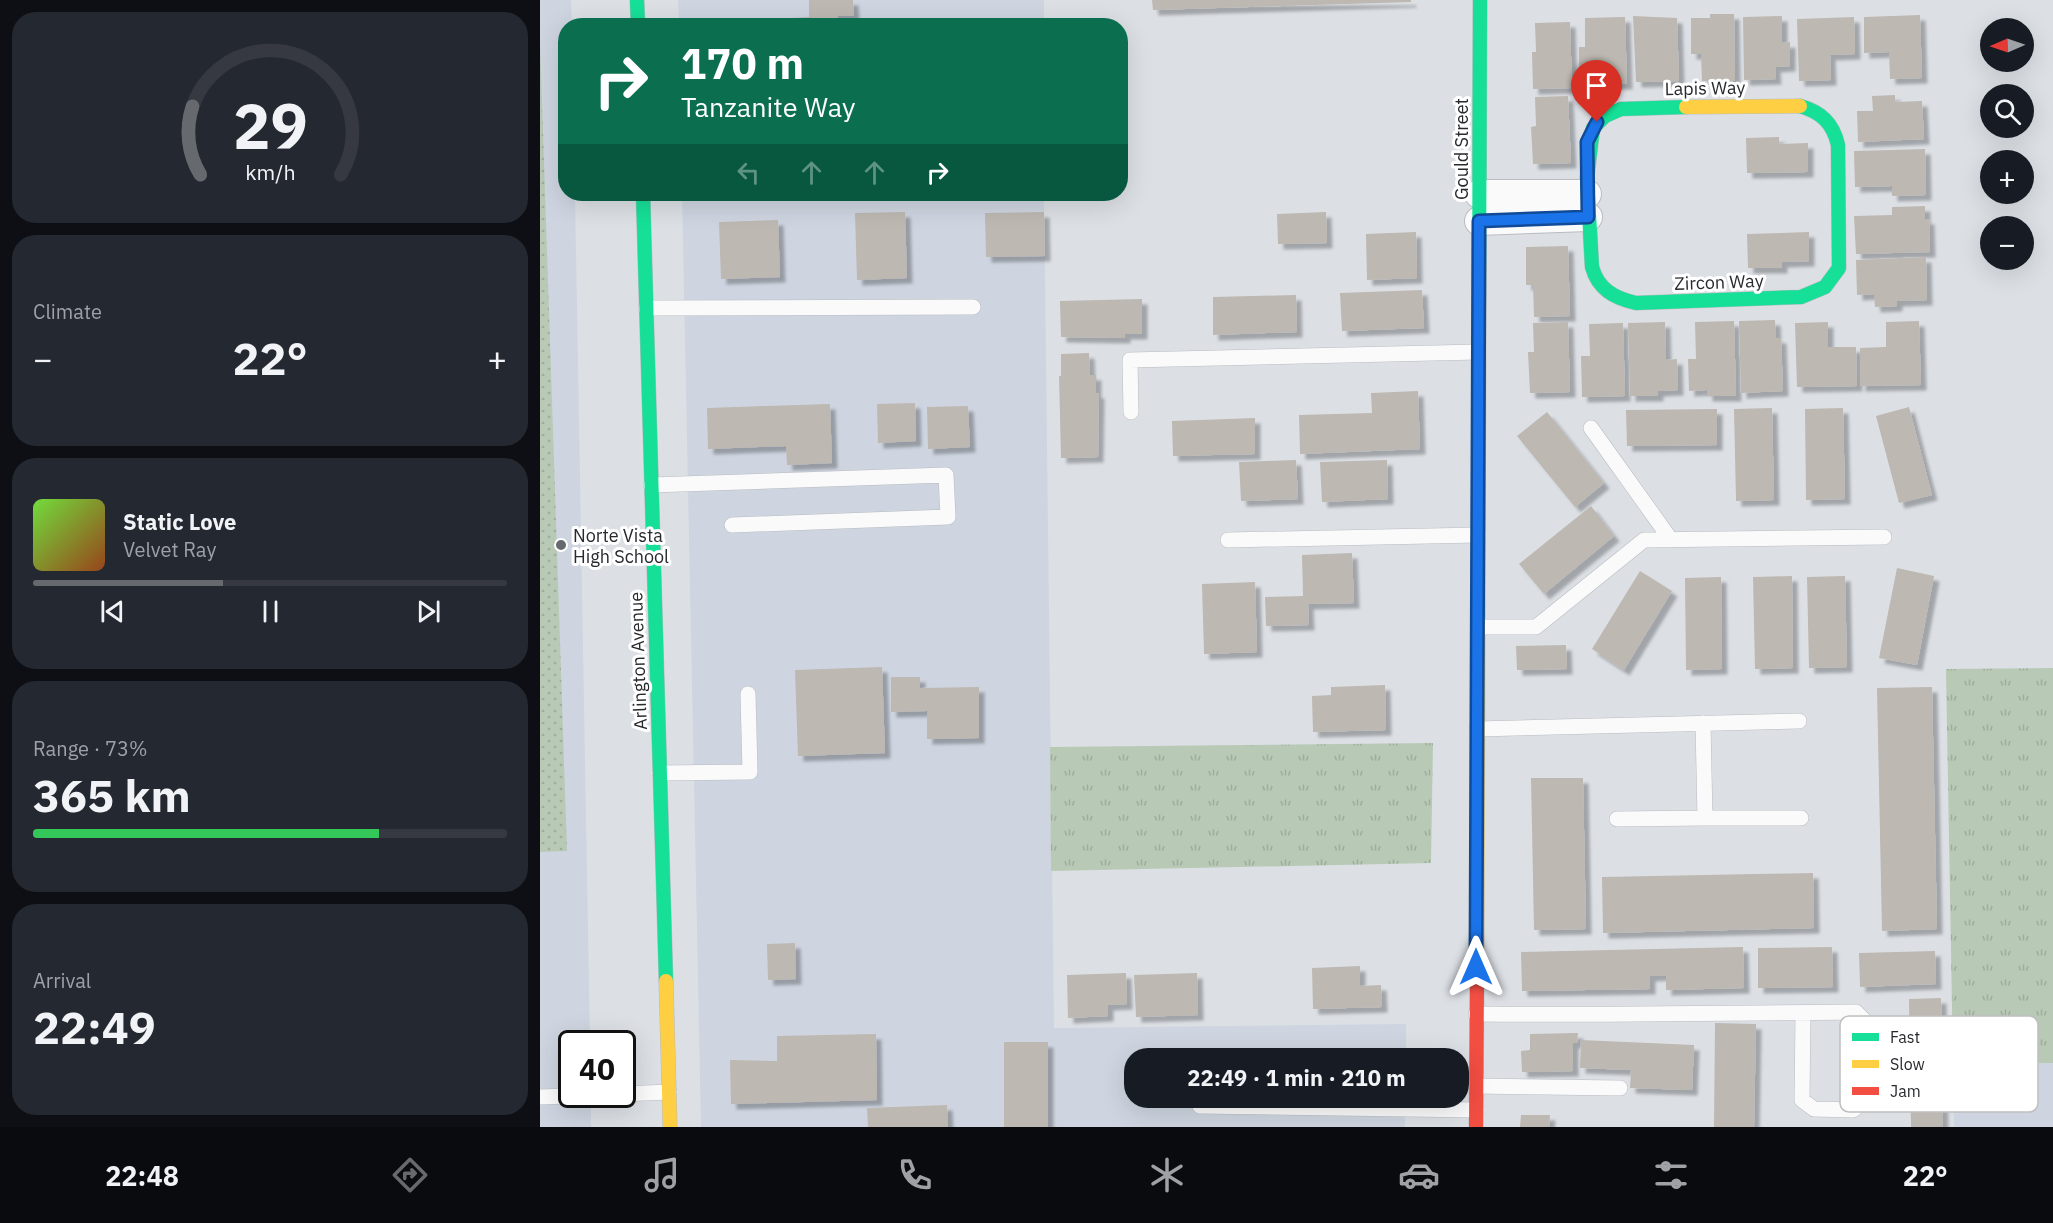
<!DOCTYPE html>
<meta charset="utf-8">
<style>
:root{--surface:#171b24;--page:#242831;--text:#f1f3f6;--muted:#9ea1a6;--line:#363941;--accent:#66696d}
body{margin:0;font-family:"IBM Plex Sans",sans-serif;background:var(--page);color:var(--text);height:100vh;display:flex;flex-direction:column;font-size:22px;white-space:nowrap}
*{box-sizing:border-box;margin:0}
p{font-size:20px;color:var(--muted)}
.icon{flex:none;width:33px;height:33px;fill:none;stroke:currentColor;stroke-width:2;stroke-linecap:round;stroke-linejoin:round}
.map{position:relative;flex:1;overflow:hidden}
.details{display:flex;flex-direction:column;gap:12px;padding:12px;background:#0d0f14;width:540px}
.details>*{flex:none}
.guide{position:absolute;left:18px;top:18px;width:570px;height:183px;border-radius:24px;box-shadow:0 6px 24px #0002;background:#0b6e4f;color:#fff;overflow:hidden}
.needle{width:39px;rotate:268deg}
.buttons{position:absolute;left:1440px;top:18px;display:grid;gap:12px}
.buttons a{display:grid;place-items:center;width:54px;height:54px;border-radius:50%;background:var(--surface);box-shadow:0 6px 24px #0002;font-size:30px}
.speed{position:absolute;left:18px;top:1030px;display:flex;gap:12px;font-size:30px;font-weight:700;text-align:center}
.speed>*{display:grid;place-content:center;width:78px;height:78px;border-radius:50%;background:var(--surface);box-shadow:0 6px 24px #0002;line-height:1}
.speed .limit{border:3px solid #111;border-radius:9px;background:#fff;color:#111}
.pin{position:absolute;display:grid;place-items:center;width:51px;height:51px;color:#fff;margin:-62px -26px;border-radius:50% 50% 50% 0;rotate:-45deg;box-shadow:0 0 6px #0007}
.pin .icon{rotate:45deg}
.me{position:absolute;width:66px;margin:-33px;rotate:0deg;stroke-linejoin:round;filter:drop-shadow(0 0 4px #0008)}
.turn{display:flex;align-items:center;gap:21px;height:126px;padding:0 24px;font-size:27px}
.turn .icon{width:78px;height:78px;stroke-width:2.5}
.turn b{display:block;font-size:42px;line-height:51px}
.lanes{display:flex;align-items:center;height:57px;padding:0 24px;background:#0003;justify-content:center;gap:30px;direction:ltr}
.lanes .off{opacity:.35}
.big{font-size:45px;font-weight:800;line-height:1.1}
.details .card{flex:1;display:flex;flex-direction:column;justify-content:center;gap:9px;min-width:0;padding:0 21px;border-radius:24px;background:var(--page)}
.details .dial{align-items:center;gap:0}
.dial svg{height:156px;overflow:visible;fill:none;stroke:var(--line);stroke-width:7;stroke-linecap:round;text-anchor:middle}
.dial text{fill:var(--text);stroke:none}
.song{display:flex;align-items:center;gap:18px}
.cover{width:72px;height:72px;border-radius:9px;background:linear-gradient(135deg,hsl(100 70% 55%),hsl(20 70% 35%))}
.played{height:6px;border-radius:3px;background:linear-gradient(90deg,var(--accent) 40%,var(--line) 40%)}
.keys{display:flex;justify-content:space-around;direction:ltr}
.heat{display:flex;justify-content:space-between;align-items:center;font-size:33px;direction:ltr}
.charge{height:9px;border-radius:4px;background:linear-gradient(90deg,#34c759 73%,var(--line) 0)}
.trip{position:absolute;left:584px;top:1048px;width:345px;height:60px;border-radius:24px;background:var(--surface);box-shadow:0 6px 24px #0002;font-weight:800;line-height:60px;text-align:center}
.dock{display:flex;height:96px;justify-content:space-around;align-items:center;background:#090b0e;color:var(--muted)}
.dock .icon{width:42px;height:42px}
.dock .active{color:var(--accent)}
.dock b{font-size:27px;color:var(--text)}
main{display:flex;flex:1;min-height:0}
.map>svg:first-child{display:block}
.built{fill:#ced5e0}
.grass{fill:url(#grass-tufts)}
.park{fill:url(#park-dots)}
.building{fill:#bdb8b1;filter:url(#shadow)}
.lines{fill:none;stroke-linecap:round;stroke-linejoin:round}
.lane-casing{stroke:#b8bcc0;stroke-width:16}
.street-casing{stroke:#b8bcc0;stroke-width:30}
.fast-casing{stroke:#b8bcc0;stroke-width:15}
.slow-casing{stroke:#b8bcc0;stroke-width:15}
.jam-casing{stroke:#b8bcc0;stroke-width:15}
.lane{stroke:#fafafb;stroke-width:15}
.street{stroke:#fafafb;stroke-width:28}
.fast{stroke:#16e098;stroke-width:14}
.slow{stroke:#ffcf43;stroke-width:14}
.jam{stroke:#f24e42;stroke-width:14}
.route-casing{stroke:#114b97;stroke-width:15}
.route{stroke:#1a73e8;stroke-width:10}
.poi-dot{fill:#66696d;stroke:#fff;stroke-width:2}
.labels{text-anchor:middle;dominant-baseline:central;stroke-width:6;stroke-linejoin:round;paint-order:stroke}
.street-label{font-size:18px;fill:#27292d;stroke:#fff}
.poi-label{font-size:18px;fill:#27292d;stroke:#fff;text-anchor:start}
.key{fill:#fff;stroke:#bebfc0;stroke-width:1.5}
.key-label{font-size:16px;fill:#27292d}
</style>
<main>
<section class="details">
<div class="card dial"><svg viewBox="0 0 100 80">
<path d="M14 69A42 42 0 1 1 86 69"/>
<path d="M14 69A42 42 0 0 1 10 34" stroke="#66696d"/>
<text x="50" y="56" font-size="32" font-weight="700">29</text>
<text x="50" y="72" font-size="11">km/h</text>
</svg></div>
<div class="card"><p>Climate</p>
<div class="heat"><a>−</a><b class="big">22°</b><a>+</a></div>
</div>
<div class="card">
<div class="song"><i class="cover"></i><div><b>Static Love</b><p>Velvet Ray</p></div></div>
<div class="played"></div>
<div class="keys"><svg class="icon" aria-label="previous" viewBox="0 0 24 24"><path d="M18 5L8 12l10 7zM5 5v14"/></svg><svg class="icon" aria-label="pause" viewBox="0 0 24 24"><path d="M8 5v14M16 5v14"/></svg><svg class="icon" aria-label="next" viewBox="0 0 24 24"><path d="M6 5l10 7-10 7zM19 5v14"/></svg></div>
</div>
<div class="card"><p>Range · 73%</p><b class="big">365 km</b><div class="charge"></div></div>
<div class="card"><p>Arrival</p><b class="big">22:49</b></div>
</section>
<div class="map">
<svg width="1513" height="1127" viewBox="0 0 1513 1127">
<defs>
<pattern id="grass-tufts" width="24" height="20" patternUnits="userSpaceOnUse" patternTransform="scale(1.5)"><rect width="24" height="20" fill="#b8c9b5"/><path d="M3 7l-1-3M5 7V3M7 7l1-3M15 17l-1-3M17 17v-4M19 17l1-3" fill="none" stroke="#9ead9c"/></pattern>
<pattern id="park-dots" width="8" height="8" patternUnits="userSpaceOnUse" patternTransform="scale(1.5)"><rect width="8" height="8" fill="#b8c9b5"/><path d="M2 2h.1M6 6h.1" fill="none" stroke="#9ead9c" stroke-width="1.8" stroke-linecap="round"/></pattern>
<filter id="shadow"><feDropShadow dx="5.5" dy="5.5" stdDeviation="1.5" flood-color="#0004"/></filter>
</defs>
<rect width="100%" height="100%" fill="#dce0e5"/>
<!-- built -->
<path class="built" d="M0,0H31L32,25L26,26V194H35L50,1044H32V1095H51V1127H0Z
M138,0H504V25H139Z
M142,194H504L514,1028L866,1024V1059H594V1098H865V1127H161Z
M1513,1063V1127H1414L1413,1064Z"/>
<!-- grass -->
<path class="grass" d="M1513,668V1063L1413,1064L1406,669Z
M893,743L891,863L511,871L510,747Z"/>
<!-- park -->
<path class="park" d="M0,41L27,851L0,852Z"/>
<!-- building -->
<path class="building" d="M269,0H313L314,16H298V26H211V20L269,17Z
M612,0H871V2L613,10Z
M1170,14H1194L1195,81H1162L1161,54H1151V18H1170Z
M1380,15L1382,78L1350,79L1349,52L1324,53V17Z
M1093,16L1137,18L1139,81L1096,82Z
M1242,16V43L1250,42V66L1235,67L1236,79L1204,80L1203,17Z
M1085,17L1087,84H1051V69L1039,70V47H1045V18Z
M1314,17L1315,54L1290,55L1291,80L1259,81L1257,19Z
M1030,22L1032,88L993,89L992,52H996L995,23Z
M1355,95V102L1382,101L1384,139L1318,142L1317,111H1333L1332,96Z
M1028,96L1031,163L993,164L991,127L996,126L995,97Z
M1239,137V144L1268,143V172L1207,173L1206,138Z
M1385,149L1386,195L1352,196V186L1315,187L1314,151Z
M1385,206V219H1389L1390,252L1316,254L1314,216L1352,215V207Z
M365,212L367,278L317,280L315,213Z
M504,212L505,256L446,257L445,213Z
M786,212L787,243L738,244L737,214Z
M238,220L240,277L181,279L179,222Z
M876,232L877,278L827,280L826,234Z
M1269,232V261L1242,262V268H1208L1207,234Z
M1028,246L1030,316L994,317L993,285H986V247Z
M1386,257L1387,300L1357,301V306L1335,307L1334,294L1317,295L1316,260Z
M882,290L884,328L802,331L800,293Z
M756,295L757,332L673,335V297Z
M602,299V334H585V338L521,337L520,301Z
M1235,320L1236,338H1241L1243,391L1201,393L1199,321Z
M1194,321L1196,396H1167V390L1149,391L1148,359H1156L1155,322Z
M1379,321L1381,385L1320,386V348L1346,347V322Z
M1028,322L1030,392L990,393L988,352H994L993,323Z
M1125,322L1126,360L1137,359L1138,390L1118,391V396H1090L1088,323Z
M1288,322V347H1316L1317,386L1257,387L1255,323Z
M1083,323L1085,396L1042,397L1041,356H1050L1049,324Z
M549,353L550,375H556V393H559L558,457L521,458L519,376H521V354Z
M878,391L880,449L760,454L759,415L832,413L831,393Z
M375,403L376,441L338,443L337,404Z
M290,404L292,463L247,465L246,446L168,449L167,408Z
M428,406L430,447L388,449L387,407Z
M1369,407L1392,495L1359,503L1336,416Z
M1232,408L1234,500L1196,501L1194,409Z
M1303,408L1305,499L1266,500L1265,409Z
M1177,409V445L1087,446L1086,410Z
M1007,412L1064,483L1035,507L977,436Z
M715,418V454L633,456L632,421Z
M756,460L758,499L701,501L699,462Z
M847,460L848,499L782,502L780,462Z
M1051,506L1074,536L1004,594L979,564Z
M812,553L814,603L768,604L769,625L726,626L725,597L763,596L762,555Z
M1357,568L1394,576L1377,665L1339,658Z
M1100,571L1132,591L1084,670L1052,649Z
M1252,576L1253,668L1215,669L1213,577Z
M1305,576L1307,667L1269,668L1267,577Z
M1181,577L1182,669L1146,670L1145,578Z
M715,582L717,652L664,654L662,584Z
M1026,645L1027,669L977,670L976,646Z
M342,667L345,753L258,756L255,670Z
M351,677H380V688L439,687V738L387,739V711L351,712Z
M845,685L846,730L773,732L772,696L791,695V687Z
M1392,687L1397,929L1342,931L1337,688Z
M991,778H1043L1046,929L994,930Z
M1273,873L1274,928L1063,933L1062,877Z
M255,943L256,979L228,980L227,944Z
M1203,947L1204,988L1126,990V975L1110,976V989L982,991L981,952Z
M1292,947L1293,987L1218,988V948Z
M1395,951L1396,984L1320,987L1319,953Z
M820,966V986L841,985L842,1007L773,1009L772,968Z
M586,973L587,1004L568,1005V1016L528,1018L527,975Z
M657,973L658,1015L596,1017L594,975Z
M1401,998L1403,1127H1371L1369,999Z
M1175,1023L1216,1024L1214,1127H1174Z
M1038,1033L1037,1043H1033V1071L982,1072L981,1051L990,1050V1034Z
M336,1034L337,1100L191,1104L190,1060L237,1061V1036Z
M1041,1040L1154,1045L1152,1090L1090,1088L1091,1070L1040,1068Z
M464,1042H508V1127H464Z
M407,1105L408,1127H328L327,1108Z
M981,1115H1010L1009,1127H980Z"/>
<g class="lines">
<defs>
<path id="lane" d="M106,308L433,307
M591,412L590,360L938,352
M1051,428L1131,540
M111,485L406,475L408,517L192,525
M688,540L938,535
M938,627H996L1104,540L1344,537
M937,729L1259,721
M120,773L210,772L208,694
M1165,818H1261
M1077,819L1165,818L1163,723
M936,1014C1063,1015 1189,1013 1316,1012L1328,1024L1326,1099L1313,1110L1274,1109L1262,1100L1263,1013
M935,1086L1080,1088
M82,1094L129,1092
M0,1097L56,1095
M660,1106L936,1110"/>
<path id="street" d="M939,194H1047
M939,221L1048,217"/>
<path id="fast" d="M97,0L98,26
M1146,107L1081,109L1065,116L1053,128L1047,178L1052,267C1058,289 1074,298 1096,303L1261,297L1285,287L1299,268L1298,145C1293,123 1281,112 1260,106
M103,194L126,981
M938,621L940,0"/>
<path id="slow" d="M1146,107L1260,106
M126,981L130,1127
M937,983L938,621"/>
<path id="jam" d="M936,1127L937,983"/>
</defs>
<!-- lane casing -->
<use href="#lane" class="lane-casing"/>
<!-- street casing -->
<use href="#street" class="street-casing"/>
<!-- fast casing -->
<use href="#fast" class="fast-casing"/>
<!-- slow casing -->
<use href="#slow" class="slow-casing"/>
<!-- jam casing -->
<use href="#jam" class="jam-casing"/>
<!-- lane -->
<use href="#lane" class="lane"/>
<!-- street -->
<use href="#street" class="street"/>
<!-- fast -->
<use href="#fast" class="fast"/>
<!-- slow -->
<use href="#slow" class="slow"/>
<!-- jam -->
<use href="#jam" class="jam"/>
</g>
<g class="lines">
<defs>
<path id="route" d="M936,967L939,221L1048,217L1047,142L1057,122"/>
</defs>
<!-- route casing -->
<use href="#route" class="route-casing"/>
<!-- route -->
<use href="#route" class="route"/>
</g>
<!-- markers -->
<circle class="poi-dot" cx="21" cy="545" r="6"/>
<g class="labels">
<!-- street labels -->
<g class="street-label">
<text transform="translate(1165 88) rotate(-1)">Lapis Way</text>
<text transform="translate(921 149) rotate(-90)">Gould Street</text>
<text transform="translate(1179 282) rotate(-2)">Zircon Way</text>
<text transform="translate(98 661) rotate(-92)">Arlington Avenue</text>
</g>
<!-- poi labels -->
<g class="poi-label">
<text x="33" y="535">Norte Vista<tspan x="33" dy="21">High School</tspan></text>
</g>
</g>
<!-- legend -->
<rect x="1300" y="1016" width="198" height="96" rx="9" class="key"/>
<rect x="1312" y="1033" width="27" height="8" fill="#16e098"/>
<rect x="1312" y="1060" width="27" height="8" fill="#ffcf43"/>
<rect x="1312" y="1087" width="27" height="8" fill="#f24e42"/>
<g class="key-label">
<text x="1350" y="1043">Fast</text>
<text x="1350" y="1070">Slow</text>
<text x="1350" y="1097">Jam</text>
</g>
</svg>
<div class="buttons">
<a><svg class="needle" viewBox="-14 -14 28 28"><path d="M0-13l5 13h-10z" fill="#e53935"/><path d="M0 13l5-13h-10z" fill="#9ea1a6"/></svg></a>
<a><svg class="icon" aria-label="search" viewBox="0 0 24 24"><circle cx="10" cy="10" r="6"/><path d="M15 15l6 6"/></svg></a>
<a>+</a>
<a>−</a>
</div>
<div class="speed"><div class="limit">40</div></div>
<div class="pin" style="left:1057px;top:122px;background:#d93025"><svg class="icon" aria-label="arrive" viewBox="0 0 24 24"><path d="M6 21V4h12l-3 4 3 4H6"/></svg></div>
<svg class="me" style="left:936px;top:967px" viewBox="-20 -20 40 40"><path d="M0-17L14 15 0 8-14 15z" fill="#1a73e8" stroke="#fff" stroke-width="4"/></svg>
<div class="trip">22:49 · 1 min · 210 m</div>
<div class="guide">
<div class="turn"><svg class="icon" aria-label="right" viewBox="0 0 24 24"><path d="M7 20v-9h11M14 6l5 5-5 5"/></svg><div><b>170 m</b>Tanzanite Way</div></div>
<div class="lanes"><svg class="icon off" aria-label="left" viewBox="0 0 24 24"><path d="M17 20v-9H6M10 6l-5 5 5 5"/></svg><svg class="icon off" aria-label="ahead" viewBox="0 0 24 24"><path d="M12 20V5M6 11l6-6 6 6"/></svg><svg class="icon off" aria-label="ahead" viewBox="0 0 24 24"><path d="M12 20V5M6 11l6-6 6 6"/></svg><svg class="icon" aria-label="right" viewBox="0 0 24 24"><path d="M7 20v-9h11M14 6l5 5-5 5"/></svg></div>
</div>
</div>
</main>
<nav class="dock">
<b>22:48</b>
<svg class="icon active" aria-label="directions" viewBox="0 0 24 24"><path d="M12 3l9 9-9 9-9-9zM9 14v-3h6M13 9l2 2-2 2"/></svg>
<svg class="icon" aria-label="music" viewBox="0 0 24 24"><path d="M9 18V5l10-2v13"/><circle cx="6" cy="18" r="3"/><circle cx="16" cy="16" r="3"/></svg>
<svg class="icon" aria-label="phone" viewBox="0 0 24 24"><path d="M5 4h4l2 5-3 2q2 4 5 5l2-3 5 2v4C11 20 4 13 5 4z"/></svg>
<svg class="icon" aria-label="climate" viewBox="0 0 24 24"><path d="M12 3v18M4 7l16 10M4 17L20 7"/></svg>
<svg class="icon" aria-label="car" viewBox="0 0 24 24"><path d="M5 17H2v-5l4-1 3-4h7l3 4 3 1v5h-3M9 17h6M6 11h13"/><circle cx="7" cy="17" r="2"/><circle cx="17" cy="17" r="2"/></svg>
<svg class="icon" aria-label="filters" viewBox="0 0 24 24"><path d="M4 7h16M4 17h16"/><circle cx="9" cy="7" r="2"/><circle cx="15" cy="17" r="2"/></svg>
<b>22°</b>
</nav>
